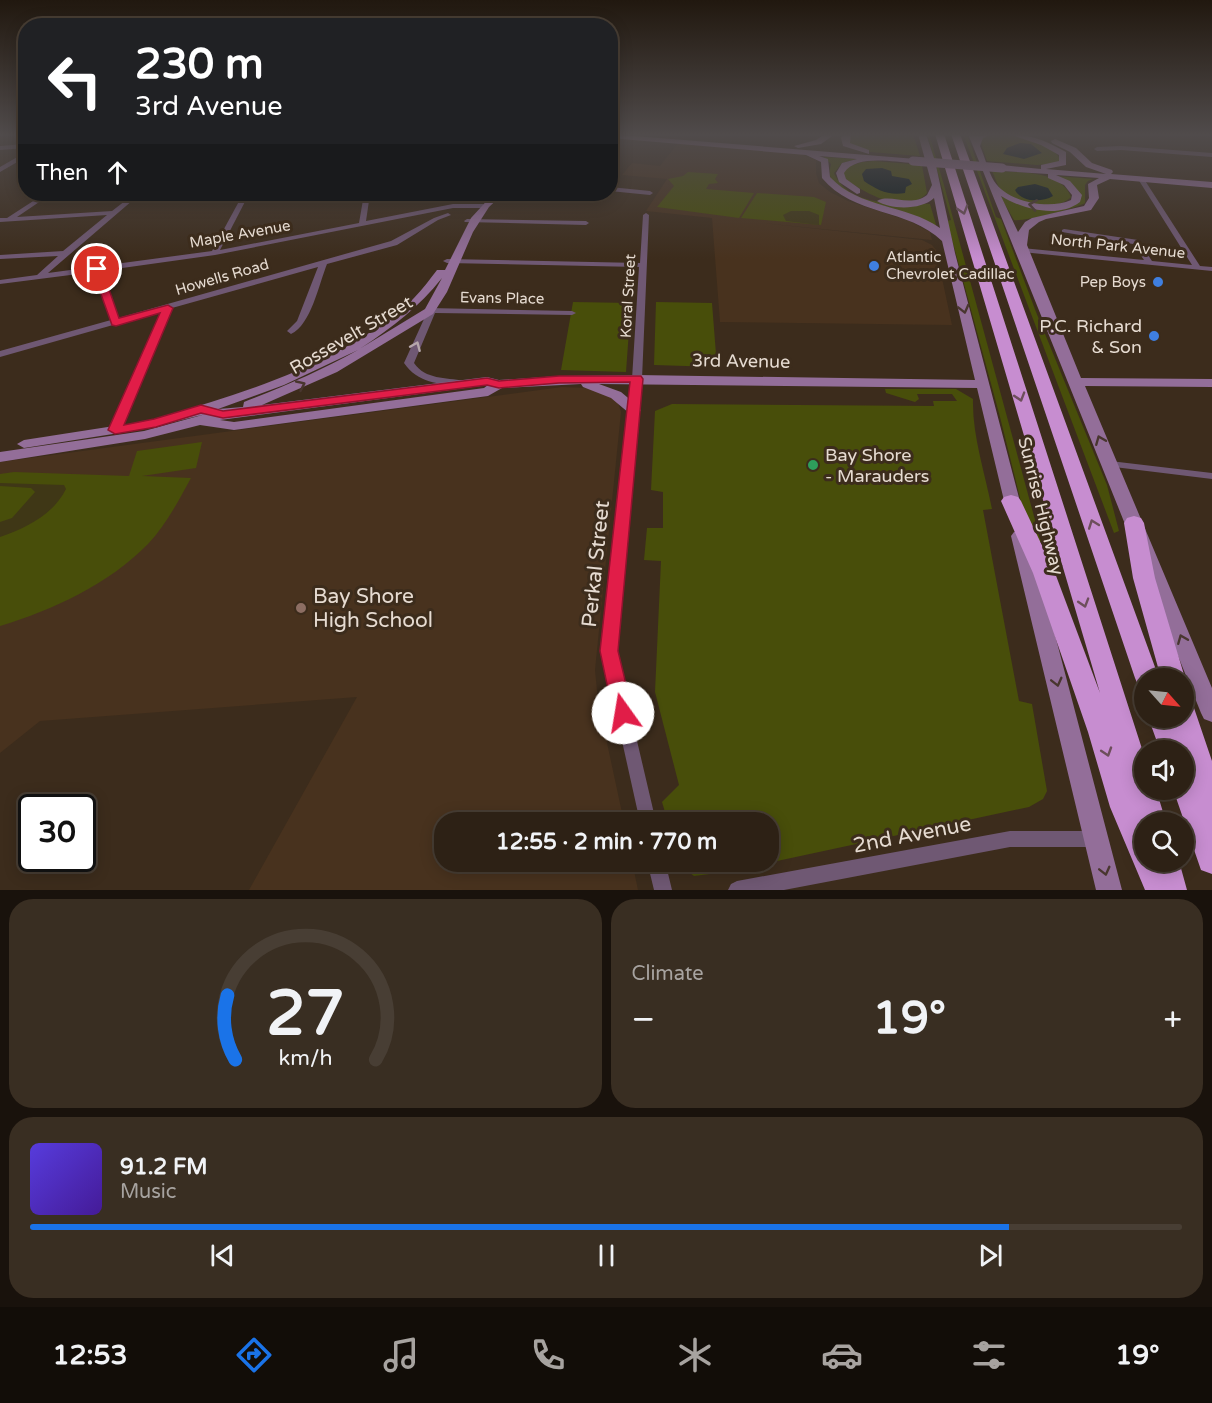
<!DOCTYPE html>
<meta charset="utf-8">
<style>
:root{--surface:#2d2115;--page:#392e22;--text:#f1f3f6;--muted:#a7a3a0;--line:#483e34;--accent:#1a73e8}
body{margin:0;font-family:"Varela Round",sans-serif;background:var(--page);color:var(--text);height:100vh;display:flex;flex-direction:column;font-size:22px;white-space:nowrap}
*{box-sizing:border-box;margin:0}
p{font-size:20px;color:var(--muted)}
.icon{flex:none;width:33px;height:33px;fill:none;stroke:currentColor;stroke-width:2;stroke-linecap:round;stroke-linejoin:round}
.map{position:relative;height:890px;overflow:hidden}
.details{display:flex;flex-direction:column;gap:9px;padding:9px;background:#19120c;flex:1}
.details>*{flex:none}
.guide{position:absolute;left:18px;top:18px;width:600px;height:183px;border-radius:24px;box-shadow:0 3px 15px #0003,0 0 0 2px var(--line);background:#202124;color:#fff;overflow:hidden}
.needle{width:39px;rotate:117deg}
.tools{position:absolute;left:1134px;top:668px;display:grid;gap:12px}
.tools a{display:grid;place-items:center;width:60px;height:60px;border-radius:50%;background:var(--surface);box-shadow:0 3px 15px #0003,0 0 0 2px var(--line);font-size:30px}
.speed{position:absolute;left:18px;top:794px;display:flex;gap:12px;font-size:30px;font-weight:700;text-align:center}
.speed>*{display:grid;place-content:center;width:78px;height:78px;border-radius:50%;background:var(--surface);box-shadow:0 3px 15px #0003,0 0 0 2px var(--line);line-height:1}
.speed .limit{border:3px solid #111;border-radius:9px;background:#fff;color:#111}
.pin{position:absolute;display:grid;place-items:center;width:51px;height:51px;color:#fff;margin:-26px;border:3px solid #fff;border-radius:50%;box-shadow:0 2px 6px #0007}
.me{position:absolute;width:66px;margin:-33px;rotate:347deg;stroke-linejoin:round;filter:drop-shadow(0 0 4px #0008)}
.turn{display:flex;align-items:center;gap:21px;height:126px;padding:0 18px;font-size:27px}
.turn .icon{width:78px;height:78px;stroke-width:2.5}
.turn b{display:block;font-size:42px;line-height:51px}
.then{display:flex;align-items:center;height:57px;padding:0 18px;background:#0003;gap:12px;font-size:22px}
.big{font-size:45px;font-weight:800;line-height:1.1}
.details .widget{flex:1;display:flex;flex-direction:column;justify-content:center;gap:9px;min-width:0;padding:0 21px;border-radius:24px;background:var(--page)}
.details .dial{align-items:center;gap:0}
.dial svg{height:156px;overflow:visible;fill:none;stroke:var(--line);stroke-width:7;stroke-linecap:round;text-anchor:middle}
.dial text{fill:var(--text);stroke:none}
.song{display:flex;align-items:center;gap:18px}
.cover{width:72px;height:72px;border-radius:9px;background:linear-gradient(135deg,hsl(250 70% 55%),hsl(260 70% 35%))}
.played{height:6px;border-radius:3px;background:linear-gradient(90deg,var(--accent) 85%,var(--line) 85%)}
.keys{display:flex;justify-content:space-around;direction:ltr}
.heat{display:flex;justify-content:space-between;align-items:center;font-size:33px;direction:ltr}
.details .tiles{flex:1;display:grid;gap:9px;grid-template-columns:1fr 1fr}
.widget:last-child{grid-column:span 2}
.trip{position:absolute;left:434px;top:812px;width:345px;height:60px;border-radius:24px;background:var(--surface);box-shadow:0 3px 15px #0003,0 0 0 2px var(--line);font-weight:800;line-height:60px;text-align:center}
.tab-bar{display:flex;height:96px;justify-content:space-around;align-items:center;background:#120d08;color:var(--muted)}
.tab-bar .icon{width:42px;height:42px}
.tab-bar .active{color:var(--accent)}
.tab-bar b{font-size:27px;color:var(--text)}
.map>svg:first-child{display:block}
.built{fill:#48321e}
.green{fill:#484e0a}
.sand{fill:#3f3716}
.water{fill:#0a191e}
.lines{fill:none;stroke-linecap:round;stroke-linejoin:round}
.street{fill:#6f5873;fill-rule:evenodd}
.secondary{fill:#936e99;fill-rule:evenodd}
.highway{fill:#c78dd0;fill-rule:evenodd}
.secondary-bridge{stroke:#936e99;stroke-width:9}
.oneway{stroke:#49362f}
.oneway2{stroke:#6d4e5b}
.oneway3{stroke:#b6a7ab}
.route{fill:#e11d48;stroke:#92132f;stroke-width:1.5}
.shop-dot{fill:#3f7fe0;stroke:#3c2c1c;stroke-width:2}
.leisure-dot{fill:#2e9e5b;stroke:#3c2c1c;stroke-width:2}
.education-dot{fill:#8d6e63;stroke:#3c2c1c;stroke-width:2}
.labels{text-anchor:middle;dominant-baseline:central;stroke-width:6;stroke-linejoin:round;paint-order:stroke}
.far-street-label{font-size:15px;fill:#e6dbd1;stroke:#3c2c1c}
.far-poi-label{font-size:15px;fill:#e6dbd1;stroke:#3c2c1c;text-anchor:start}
.poi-label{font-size:18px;fill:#e6dbd1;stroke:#3c2c1c;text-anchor:end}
.street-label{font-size:18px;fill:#e6dbd1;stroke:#3c2c1c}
.near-street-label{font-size:21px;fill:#e6dbd1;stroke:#3c2c1c}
.near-poi-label{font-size:21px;fill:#e6dbd1;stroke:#3c2c1c;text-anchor:start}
</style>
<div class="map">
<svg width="1212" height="890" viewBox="0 0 1212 890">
<rect width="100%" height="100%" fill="#3c2c1c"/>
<!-- built -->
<path class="built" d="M678,143L801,154L816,160V173L819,183L830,192L848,201L909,221L930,232L932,240L762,223L922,240L932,245L936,250L952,325L720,322L712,218L646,211L667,179L622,175L632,163L660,166Z
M562,387L588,388L606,394L618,403L621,412L595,670L598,701L624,822H444V861H632L638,890H249L357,697L40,721L0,753V462Z"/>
<!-- green -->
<path class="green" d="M850,134H913L920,156L870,152L847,143Z
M927,134H929L944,185L1041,542L1036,541L1021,502L1000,417L947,221L951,220Z
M963,134H967L996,217L1001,219L1036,312L1107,485L1119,531L1114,533Z
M998,134C1018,136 1050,140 1060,159L1057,163L1037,165L987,161L980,140L982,137Z
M824,157L857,159L842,163L834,173C850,209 899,202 930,204L937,228C914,219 849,200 833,182C829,177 829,171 831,164Z
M874,161L922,165L927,193C906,217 861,192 842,176L844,168L862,162Z
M992,171C1017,173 1060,169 1071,197C1057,212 1018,205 1003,192C998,188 995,177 992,171Z
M688,172L718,174L715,179L718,183L709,184L706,189L754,193L739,218L657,207L674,186L668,179L683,176Z
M1055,176L1093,179L1088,181L1085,185V203C1077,208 1023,222 1014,220L1000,196C1018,204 1067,217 1080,199Z
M757,193L814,197L826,202L821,225L741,218Z
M573,302L631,303L626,372L561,370Z
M656,302L712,303L717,367L654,365Z
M885,389H956L973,399C972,435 985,473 992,509L983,510L1019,701L1032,704L1047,791L1043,799L1029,807L726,872L694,876L682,867L680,861H768V822H668L662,802L679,785L655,692L661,561L644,560L647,528H663V492L651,490L655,411L672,404L934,406L933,401H957L952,394H917L919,399L915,402L886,393Z
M202,442L196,468L142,476L191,478C179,500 166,525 148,544C109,584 53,610 0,626V474L14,472L129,476L137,451Z"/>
<!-- sand -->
<path class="sand" d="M791,211H809L819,215V225L786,221L783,215Z
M0,483L64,485L66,489C53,515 26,528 0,537V522L12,518L35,492L31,488L0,486Z"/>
<!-- water -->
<path class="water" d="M1020,143L1031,144L1042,153L1024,159L1003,154L1007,148Z
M882,168L891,171L892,176L909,179L912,184L906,187L905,193C889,196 877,190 864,181L862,174L866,169Z
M1035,184L1048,188L1053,196C1041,203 1021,202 1015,190L1018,187Z"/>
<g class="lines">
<!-- street -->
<path class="street" d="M26,144V148L0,150V146Z
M1121,146L1212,153V157L1121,150L1097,151L1094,149L1097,147Z
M26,152V157L0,172V167Z
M1141,177L1144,179L1200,266L1212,267V271L1022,252L1018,250L1022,248L1144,260L1133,244L1062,232V230L1064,229L1138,240L1152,261L1192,265L1138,179Z
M610,187L650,191L653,193L650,195L610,191Z
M44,194H51L17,217L112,211L134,194H140L48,273L212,251L243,194H249L220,250L359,223L364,194H370L366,221L453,204H483L486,206L483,208H453L215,255L101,271L118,318L391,241L434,218L448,213L451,215L438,220L397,245L327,264C319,284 311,325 291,334L287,331L297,321L318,267L172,308L120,430L115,433L110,430L163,311L120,323L119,325H113L0,357V351L111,320L94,272L0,284V280L37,275L58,256L0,259V255L63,251L107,215L0,222V218H7Z
M646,213L649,215L642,379L616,651L656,822H640L602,651L632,379L639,267L447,263L443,261L447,259L640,263L643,215Z
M467,219L586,221L589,223L586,225L465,222L464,221Z
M429,308L572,311L576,313L572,315L435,313L414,363C426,380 445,377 464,381L466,383L464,385L461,386C438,384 418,383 404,363Z
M1110,461L1212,473V479L1106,466L1105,464Z
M1010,831H1096L1102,833L1105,839L1102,845L1096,847H1010L784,890H728L731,884L737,881Z
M647,861H665L672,890H654Z"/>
<!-- secondary -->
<path class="secondary" d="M610,134L916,159V163H913C893,162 856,154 844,173L846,179L860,189V193L857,194L839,182L836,173L842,163L857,159L819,156L828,159L830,177C860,209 906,204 940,228L934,198C922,210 891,210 877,201C890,193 910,208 927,195L932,185L918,134H926L935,161L955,253L1023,513L1021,517H1009L1007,513L977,388L599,384L621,392L639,407L641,410L639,413H629L611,398L583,387L581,384L502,388L488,396L234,430L200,425L145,439L0,462V452L144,431L206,414L169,423L162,419L164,416C250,391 347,361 414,298C422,290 430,279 437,270H445L471,218L493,194H503L489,207L473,232L447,292L433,314L337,372L262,405L487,377L499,380L559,376L637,375L975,380L942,241C908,208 853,216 822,178L821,162L806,155L610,138ZM442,278L425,309L361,348C393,327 419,307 442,278ZM358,350C322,370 283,387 244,402L243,407L218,409L284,385ZM488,385L484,388L234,422L220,420Z
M825,134H835L821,144L798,148L794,146L816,140Z
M843,134H851L850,143L869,150V154L843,146L841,138Z
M968,134L977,136L992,134L983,138L980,146C985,157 988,171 994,181C1007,202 1049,210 1071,200L1072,195L1064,185L1048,178V174L1002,171L998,168L1002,165L1041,169V165L1059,161V155L1041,145L1009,134C1031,134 1048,142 1066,152V165L1046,169L1106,174L1086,167L1070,152L1052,143L1051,141L1055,139L1076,148L1092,163L1112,170L1113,172L1111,174L1212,182V188L1110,179L1097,185L1099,198L1091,210L1046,219L1039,222L1029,230L1027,245L1081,378L1212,379V387L1085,386L1212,688V722L1204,719L1201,713ZM1056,175L1099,178L1088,184L1089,198L1084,206L1032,218L1025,222L1018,232L1001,196C1022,209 1058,219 1080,202L1082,195L1070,181Z
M127,424L134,428L132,431L24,448L17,444L24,440Z
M1020,530L1026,532L1029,536L1122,890H1096L1011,536L1014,532Z"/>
<!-- highway -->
<path class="highway" d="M935,134H944L1144,755V789H1156L1166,822H1144V861H1179L1187,890H1145L1110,807L1088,732L1033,573L1001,501L1004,497L1011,495L1018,497L1021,501L1055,573L1100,693Z
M951,134H960L1159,678H1144V687L1138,685L1135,678Z
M1134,516L1141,518L1144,523L1155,578L1185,678L1184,681V678H1161L1133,578L1124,523L1127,518Z
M1184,702L1193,705L1212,761V874L1201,870L1173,789H1184V768L1187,769L1184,750H1160L1148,717H1184Z"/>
<!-- secondary-bridge -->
<path class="secondary-bridge" d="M913,161L1002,168"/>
</g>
<!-- one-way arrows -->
<defs><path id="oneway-chevron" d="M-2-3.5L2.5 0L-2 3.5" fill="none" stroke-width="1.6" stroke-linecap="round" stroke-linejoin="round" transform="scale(1.5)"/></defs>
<g class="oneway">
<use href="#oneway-chevron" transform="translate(1033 205) rotate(-171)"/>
<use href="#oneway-chevron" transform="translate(964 309) rotate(76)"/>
<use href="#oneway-chevron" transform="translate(301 385) rotate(-25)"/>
<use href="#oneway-chevron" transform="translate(1100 440) rotate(-112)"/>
<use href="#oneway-chevron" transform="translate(1182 639) rotate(-112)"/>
<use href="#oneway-chevron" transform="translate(1057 682) rotate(76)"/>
<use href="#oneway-chevron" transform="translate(1105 871) rotate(76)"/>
</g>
<g class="oneway2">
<use href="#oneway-chevron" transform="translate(963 210) rotate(73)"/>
<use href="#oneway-chevron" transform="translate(1020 397) rotate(73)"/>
<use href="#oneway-chevron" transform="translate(1093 524) rotate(-110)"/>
<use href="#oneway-chevron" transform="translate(1084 603) rotate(73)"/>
<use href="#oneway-chevron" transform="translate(1107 752) rotate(72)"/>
</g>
<use class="oneway3" href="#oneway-chevron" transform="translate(416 346) rotate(-67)"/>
<!-- sky -->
<linearGradient id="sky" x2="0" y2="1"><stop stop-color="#21180f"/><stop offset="0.52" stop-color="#504b4b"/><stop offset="1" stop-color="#504b4b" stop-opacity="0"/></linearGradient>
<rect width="1212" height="259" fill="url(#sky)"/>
<!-- route -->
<path class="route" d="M93,267L102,269L119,318L168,305L173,308L124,425L154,419L201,405L223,411L487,378L499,381L559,376H641L643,379L618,651L633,713L630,719L623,721L616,719L613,713L600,651L630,382L559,383L499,388L487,385L223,418L201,413L156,427L115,434L108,430L160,313L116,326L112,325L92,269Z"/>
<!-- markers -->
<g class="shop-dot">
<circle cx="874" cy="266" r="6"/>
<circle cx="1158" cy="282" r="6"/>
<circle cx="1154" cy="336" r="6"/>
</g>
<circle class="leisure-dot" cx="813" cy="465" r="6"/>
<circle class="education-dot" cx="301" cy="608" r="6"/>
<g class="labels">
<!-- far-street labels -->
<g class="far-street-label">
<text transform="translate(240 234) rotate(-10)">Maple Avenue</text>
<text transform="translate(1118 246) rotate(6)">North Park Avenue</text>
<text transform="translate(222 277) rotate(-16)">Howells Road</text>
<text transform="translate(628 296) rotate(-87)">Koral Street</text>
<text transform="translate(502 298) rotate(1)">Evans Place</text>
</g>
<!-- far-poi labels -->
<g class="far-poi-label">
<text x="886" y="257">Atlantic<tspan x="886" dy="17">Chevrolet Cadillac</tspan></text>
<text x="1146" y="282" text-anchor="end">Pep Boys</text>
</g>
<!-- poi labels -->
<g class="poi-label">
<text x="1142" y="326">P.C. Richard<tspan x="1142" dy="21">&amp; Son</tspan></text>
<text x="825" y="455" text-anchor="start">Bay Shore<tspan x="825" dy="21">- Marauders</tspan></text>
</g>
<!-- street labels -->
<g class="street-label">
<text transform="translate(351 335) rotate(-30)">Rossevelt Street</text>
<text transform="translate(741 361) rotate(1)">3rd Avenue</text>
<text transform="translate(1041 506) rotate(76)">Sunrise Highway</text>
</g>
<!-- near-street labels -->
<g class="near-street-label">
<text transform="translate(596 564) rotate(-84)">Perkal Street</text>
<text transform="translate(912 835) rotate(-11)">2nd Avenue</text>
</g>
<!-- near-poi labels -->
<g class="near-poi-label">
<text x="313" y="596">Bay Shore<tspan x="313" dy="24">High School</tspan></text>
</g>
</g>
</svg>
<div class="tools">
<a><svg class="needle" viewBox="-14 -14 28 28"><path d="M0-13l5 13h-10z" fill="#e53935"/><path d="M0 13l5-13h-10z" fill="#a7a3a0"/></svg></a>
<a><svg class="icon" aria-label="sound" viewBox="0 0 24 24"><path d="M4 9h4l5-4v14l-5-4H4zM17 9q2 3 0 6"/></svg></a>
<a><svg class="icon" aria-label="search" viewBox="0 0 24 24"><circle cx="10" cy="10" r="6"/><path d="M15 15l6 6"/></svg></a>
</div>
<div class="speed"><div class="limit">30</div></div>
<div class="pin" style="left:97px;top:269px;background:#d93025"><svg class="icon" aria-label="arrive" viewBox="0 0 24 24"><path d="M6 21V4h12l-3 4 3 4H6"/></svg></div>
<svg class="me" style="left:623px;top:713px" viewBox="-20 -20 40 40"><circle r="19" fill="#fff"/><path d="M0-13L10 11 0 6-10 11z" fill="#e11d48"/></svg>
<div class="trip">12:55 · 2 min · 770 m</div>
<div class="guide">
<div class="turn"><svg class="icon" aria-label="left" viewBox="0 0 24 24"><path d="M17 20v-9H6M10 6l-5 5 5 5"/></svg><div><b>230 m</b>3rd Avenue</div></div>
<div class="then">Then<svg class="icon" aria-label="ahead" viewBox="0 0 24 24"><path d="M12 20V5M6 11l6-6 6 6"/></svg></div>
</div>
</div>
<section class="details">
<div class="tiles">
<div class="widget dial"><svg viewBox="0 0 100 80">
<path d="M14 69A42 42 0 1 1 86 69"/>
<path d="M14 69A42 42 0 0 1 10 36" stroke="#1a73e8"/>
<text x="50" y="56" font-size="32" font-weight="700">27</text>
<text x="50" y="72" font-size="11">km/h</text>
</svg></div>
<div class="widget"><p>Climate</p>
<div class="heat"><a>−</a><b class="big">19°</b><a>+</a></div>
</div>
<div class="widget">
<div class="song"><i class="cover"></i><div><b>91.2 FM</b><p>Music</p></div></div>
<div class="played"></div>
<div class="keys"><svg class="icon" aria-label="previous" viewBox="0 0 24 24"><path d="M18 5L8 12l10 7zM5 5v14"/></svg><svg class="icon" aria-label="pause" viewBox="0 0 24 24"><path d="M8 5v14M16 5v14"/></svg><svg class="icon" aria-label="next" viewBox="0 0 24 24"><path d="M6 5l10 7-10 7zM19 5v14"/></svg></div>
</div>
</div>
</section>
<nav class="tab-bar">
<b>12:53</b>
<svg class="icon active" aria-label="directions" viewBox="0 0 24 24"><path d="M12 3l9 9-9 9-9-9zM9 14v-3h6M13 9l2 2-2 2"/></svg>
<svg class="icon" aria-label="music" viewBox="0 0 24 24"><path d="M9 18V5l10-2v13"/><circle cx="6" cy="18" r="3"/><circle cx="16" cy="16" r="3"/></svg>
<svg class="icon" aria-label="phone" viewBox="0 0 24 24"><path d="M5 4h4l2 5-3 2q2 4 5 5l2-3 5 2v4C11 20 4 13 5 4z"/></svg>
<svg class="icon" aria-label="climate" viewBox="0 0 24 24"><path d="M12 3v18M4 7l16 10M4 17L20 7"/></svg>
<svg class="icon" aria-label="car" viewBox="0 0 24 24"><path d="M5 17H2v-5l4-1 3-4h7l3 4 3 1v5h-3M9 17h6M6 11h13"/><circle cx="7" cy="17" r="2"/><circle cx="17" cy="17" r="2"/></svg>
<svg class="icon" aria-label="filters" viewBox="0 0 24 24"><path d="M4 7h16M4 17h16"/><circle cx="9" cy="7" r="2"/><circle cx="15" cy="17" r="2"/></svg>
<b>19°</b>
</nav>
